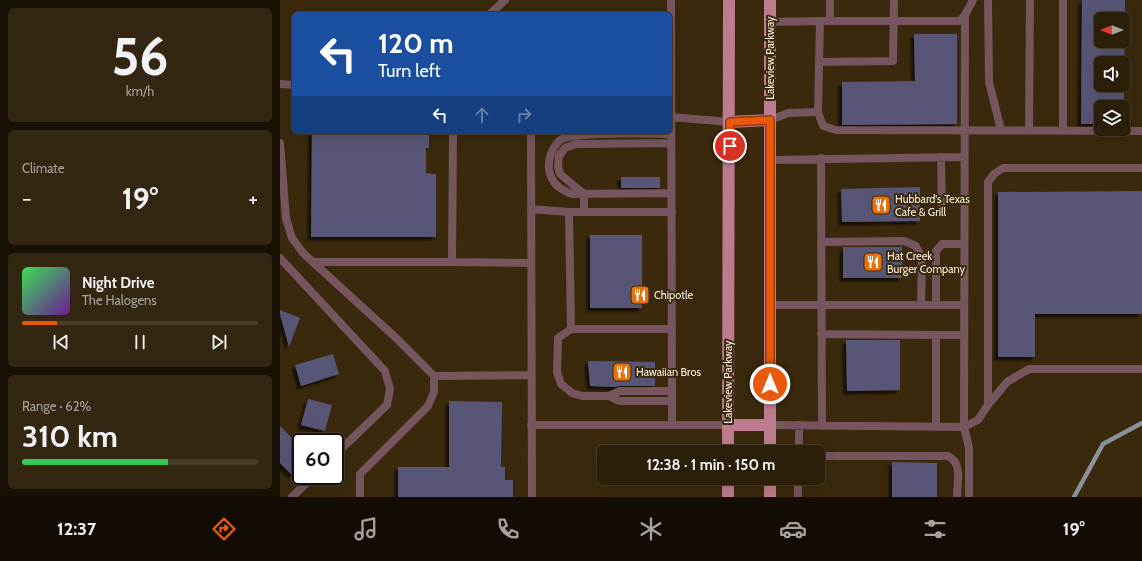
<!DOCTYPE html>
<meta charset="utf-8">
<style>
:root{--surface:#2c1f09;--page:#342712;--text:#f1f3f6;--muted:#a6a29c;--line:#483d2a;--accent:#ea580c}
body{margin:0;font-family:Cabin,sans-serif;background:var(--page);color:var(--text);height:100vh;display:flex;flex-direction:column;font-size:15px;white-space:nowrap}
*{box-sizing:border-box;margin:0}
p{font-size:13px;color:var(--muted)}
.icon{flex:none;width:22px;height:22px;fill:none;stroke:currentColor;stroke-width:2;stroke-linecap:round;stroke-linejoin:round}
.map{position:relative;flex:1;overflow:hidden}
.drawer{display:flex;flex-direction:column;gap:8px;padding:8px;background:#181105;width:280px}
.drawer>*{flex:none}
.banner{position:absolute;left:12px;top:12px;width:380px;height:122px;border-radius:6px;box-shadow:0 4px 16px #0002,0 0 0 1px var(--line);background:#1a4fa0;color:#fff;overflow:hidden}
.needle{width:26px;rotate:270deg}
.controls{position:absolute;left:814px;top:12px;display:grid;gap:8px}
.controls a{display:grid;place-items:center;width:36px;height:36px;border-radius:6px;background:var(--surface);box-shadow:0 4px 16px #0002,0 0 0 1px var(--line);font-size:20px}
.speed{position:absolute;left:12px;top:433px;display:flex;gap:8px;font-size:20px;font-weight:700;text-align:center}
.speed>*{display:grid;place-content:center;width:52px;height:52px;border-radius:50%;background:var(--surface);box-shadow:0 4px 16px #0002,0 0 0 1px var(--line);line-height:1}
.speed .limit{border:2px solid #111;border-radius:6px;background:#fff;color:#111}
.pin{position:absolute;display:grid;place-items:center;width:34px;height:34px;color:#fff;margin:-17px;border:2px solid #fff;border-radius:50%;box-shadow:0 1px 4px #0007}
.me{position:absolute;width:44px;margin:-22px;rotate:0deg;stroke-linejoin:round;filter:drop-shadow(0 0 3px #0008)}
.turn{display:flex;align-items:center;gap:14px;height:84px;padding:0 20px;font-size:18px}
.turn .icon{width:52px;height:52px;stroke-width:2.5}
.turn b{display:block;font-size:28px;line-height:34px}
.lanes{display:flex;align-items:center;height:38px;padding:0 20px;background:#0003;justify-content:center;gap:20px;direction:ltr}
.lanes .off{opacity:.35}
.big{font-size:30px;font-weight:700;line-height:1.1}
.drawer .card{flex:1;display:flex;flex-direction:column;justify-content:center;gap:6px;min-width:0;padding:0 14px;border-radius:6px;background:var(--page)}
.drawer .dial{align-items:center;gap:0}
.dial b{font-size:52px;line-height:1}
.song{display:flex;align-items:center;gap:12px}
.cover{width:48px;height:48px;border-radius:6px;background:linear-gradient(135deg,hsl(130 70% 55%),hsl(280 70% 35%))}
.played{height:4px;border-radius:2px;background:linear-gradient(90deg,var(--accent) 15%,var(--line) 15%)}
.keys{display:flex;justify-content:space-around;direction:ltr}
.heat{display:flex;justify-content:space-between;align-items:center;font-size:22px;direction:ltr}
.charge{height:6px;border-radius:3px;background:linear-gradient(90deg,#34c759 62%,var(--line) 0)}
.trip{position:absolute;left:317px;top:445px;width:228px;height:40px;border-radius:6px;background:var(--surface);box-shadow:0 4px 16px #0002,0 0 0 1px var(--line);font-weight:700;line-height:40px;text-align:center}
.tab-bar{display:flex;height:64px;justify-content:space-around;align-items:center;background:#120c04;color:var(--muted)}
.tab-bar .icon{width:28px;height:28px}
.tab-bar .on{color:var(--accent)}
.tab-bar b{font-size:18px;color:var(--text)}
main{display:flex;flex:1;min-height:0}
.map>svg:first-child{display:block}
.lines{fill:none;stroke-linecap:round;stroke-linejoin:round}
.stream{stroke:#89919c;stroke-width:4.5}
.building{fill:#595776;filter:url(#shadow)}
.service{stroke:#76555e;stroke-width:8}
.primary{stroke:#bd7b8f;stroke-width:12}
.route-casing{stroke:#983908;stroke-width:10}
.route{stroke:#ea580c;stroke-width:7}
.labels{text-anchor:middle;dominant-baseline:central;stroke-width:4;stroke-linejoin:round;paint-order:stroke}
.street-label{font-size:11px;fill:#f8eddd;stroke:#3a290c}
.poi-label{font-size:11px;fill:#f8eddd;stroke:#3a290c;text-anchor:start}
</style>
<main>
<section class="drawer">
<div class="card dial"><b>56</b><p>km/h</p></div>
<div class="card"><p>Climate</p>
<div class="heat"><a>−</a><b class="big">19°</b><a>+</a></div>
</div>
<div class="card">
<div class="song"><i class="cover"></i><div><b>Night Drive</b><p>The Halogens</p></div></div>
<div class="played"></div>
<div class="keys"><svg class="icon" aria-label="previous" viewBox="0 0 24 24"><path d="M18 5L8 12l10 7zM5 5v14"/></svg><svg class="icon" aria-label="pause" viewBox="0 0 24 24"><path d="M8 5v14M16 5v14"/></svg><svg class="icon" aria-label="next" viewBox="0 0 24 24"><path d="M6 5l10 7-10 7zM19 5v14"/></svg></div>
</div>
<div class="card"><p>Range · 62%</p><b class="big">310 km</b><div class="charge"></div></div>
</section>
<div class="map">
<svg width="862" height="497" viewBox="0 0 862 497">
<defs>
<filter id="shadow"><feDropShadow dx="-3.5" dy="3.5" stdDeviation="1" flood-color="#0009"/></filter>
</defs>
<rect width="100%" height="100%" fill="#3a290c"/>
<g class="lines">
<!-- stream -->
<path class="stream" d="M794,497L823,444L862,423"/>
</g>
<!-- building -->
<path class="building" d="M802,0H845V19H821V41H845L844,63H821V85H844V107H821V124H801Z
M634,34H677V124L562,125V82L635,81Z
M32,132H149V148H146V173L156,174V237H31Z
M341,177H380V188H341Z
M640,187V221L562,222L561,189Z
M862,191V314H755V357H718V192Z
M310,235H362V308H310Z
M563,247H622V278H563Z
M0,310L20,318L9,347L0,314Z
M566,340H620V390L567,391Z
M53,354L59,374L21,386L15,365Z
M308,361L375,362V386H340L335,387L310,386Z
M28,399L52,405L45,431L21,425Z
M169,401L222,402L221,467H225V480H233V497H118V467H169Z
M0,426L21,447V466L12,475L0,463Z
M612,462L657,463V497H612Z"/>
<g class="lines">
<!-- service -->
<path class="service" d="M391,0L392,425
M708,0L709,82L721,130
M210,14L225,0
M685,15L684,427L689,448V497
M540,21H680L685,15L693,0
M550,21V0
M539,62L613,61L614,0
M0,84L14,85
M538,112L543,126L556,130L862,131
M390,117L450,122
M490,120L508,113L538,112L540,21L490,22
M749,130L750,0
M783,131V0
M251,132L252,497
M391,134C372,134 291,130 279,141C272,148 268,159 269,169C271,183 279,189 292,194L391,193
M0,143L6,218L12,238L23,253L114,336L154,376
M661,157L662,209
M541,158L542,426
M489,160L684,157
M251,209L289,212H392
M289,212L291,329H392
M304,212V194L280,174L278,166L279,156L285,148L296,144L391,143
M541,242L624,241L636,246L642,258L641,305
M0,258L105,371L110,389L107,405L55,455
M33,262H172L173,132
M172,262L251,263
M490,305H683
M656,305V251L662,244H684
M291,329L278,338L277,372L281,384L292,393L302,396H329L339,401H392
M541,334L656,335
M329,396L340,391H392
M708,405L727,382L749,369H862
M251,425H448
M490,425L684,427L698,420L708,405V182L714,174L723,168H862
M656,427V335H683
M519,452V425
M538,456H668C683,463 677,483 677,497
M12,497L34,476
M80,497V474L148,406L154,392V376L251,375
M518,497V478"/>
<!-- primary -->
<path class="primary" d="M450,122L490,120
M448,425H490
M448,452L449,0
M490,452V0
M448,478V497
M490,497V478"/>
</g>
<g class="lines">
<defs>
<path id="route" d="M450,146V122L490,120V384"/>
</defs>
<!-- route casing -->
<use href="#route" class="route-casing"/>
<!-- route -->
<use href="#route" class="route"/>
</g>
<!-- icons -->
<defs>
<symbol id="restaurant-square" viewBox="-11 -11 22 22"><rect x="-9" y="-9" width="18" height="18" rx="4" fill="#e8710a" stroke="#3a290c"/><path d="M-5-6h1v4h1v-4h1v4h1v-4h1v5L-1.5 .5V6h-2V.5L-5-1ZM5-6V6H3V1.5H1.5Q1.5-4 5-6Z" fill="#fff"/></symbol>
</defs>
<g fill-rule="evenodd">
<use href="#restaurant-square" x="590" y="194" width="22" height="22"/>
<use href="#restaurant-square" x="582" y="251" width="22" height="22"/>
<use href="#restaurant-square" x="349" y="284" width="22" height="22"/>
<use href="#restaurant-square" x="331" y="361" width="22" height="22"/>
</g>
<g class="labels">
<!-- street labels -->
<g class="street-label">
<text transform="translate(490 58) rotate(-90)">Lakeview Parkway</text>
<text transform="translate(448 382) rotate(-90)">Lakeview Parkway</text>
</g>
<!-- poi labels -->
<g class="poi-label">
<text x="615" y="199">Hubbard's Texas<tspan x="615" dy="13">Cafe &amp; Grill</tspan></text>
<text x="607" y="256">Hat Creek<tspan x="607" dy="13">Burger Company</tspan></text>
<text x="374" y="295">Chipotle</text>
<text x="356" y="372">Hawaiian Bros</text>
</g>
</g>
</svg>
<div class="controls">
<a><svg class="needle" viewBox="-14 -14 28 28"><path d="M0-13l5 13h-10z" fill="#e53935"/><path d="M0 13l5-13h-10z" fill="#a6a29c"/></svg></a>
<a><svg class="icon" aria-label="sound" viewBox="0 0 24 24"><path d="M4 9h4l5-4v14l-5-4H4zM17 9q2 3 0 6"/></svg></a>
<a><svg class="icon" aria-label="layers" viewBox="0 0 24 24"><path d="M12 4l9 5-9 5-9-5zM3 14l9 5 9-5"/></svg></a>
</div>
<div class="speed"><div class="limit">60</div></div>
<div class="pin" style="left:450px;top:146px;background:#d93025"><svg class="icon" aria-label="arrive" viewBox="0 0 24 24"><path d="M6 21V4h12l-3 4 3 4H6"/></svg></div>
<svg class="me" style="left:490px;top:384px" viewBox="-20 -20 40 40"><circle r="17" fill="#ea580c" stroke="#fff" stroke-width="3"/><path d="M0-11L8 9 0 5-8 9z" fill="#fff"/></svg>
<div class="trip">12:38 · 1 min · 150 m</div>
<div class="banner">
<div class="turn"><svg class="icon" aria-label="left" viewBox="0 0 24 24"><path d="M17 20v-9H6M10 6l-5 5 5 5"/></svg><div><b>120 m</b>Turn left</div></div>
<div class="lanes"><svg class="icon" aria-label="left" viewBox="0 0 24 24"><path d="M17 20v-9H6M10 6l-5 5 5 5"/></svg><svg class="icon off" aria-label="ahead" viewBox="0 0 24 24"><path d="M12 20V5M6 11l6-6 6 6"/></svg><svg class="icon off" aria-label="right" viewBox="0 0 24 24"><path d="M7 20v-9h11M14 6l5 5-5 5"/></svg></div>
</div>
</div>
</main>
<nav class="tab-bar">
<b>12:37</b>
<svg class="icon on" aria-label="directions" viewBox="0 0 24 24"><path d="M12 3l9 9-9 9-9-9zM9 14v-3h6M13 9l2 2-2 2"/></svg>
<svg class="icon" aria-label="music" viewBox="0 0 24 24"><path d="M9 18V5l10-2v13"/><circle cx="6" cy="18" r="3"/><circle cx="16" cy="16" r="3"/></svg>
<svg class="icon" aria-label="phone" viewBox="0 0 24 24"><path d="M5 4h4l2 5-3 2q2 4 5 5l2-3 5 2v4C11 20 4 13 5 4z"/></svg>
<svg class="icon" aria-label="climate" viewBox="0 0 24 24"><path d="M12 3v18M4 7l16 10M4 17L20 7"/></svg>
<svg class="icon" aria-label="car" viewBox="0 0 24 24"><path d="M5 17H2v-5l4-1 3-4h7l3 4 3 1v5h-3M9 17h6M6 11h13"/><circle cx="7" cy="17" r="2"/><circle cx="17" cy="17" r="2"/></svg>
<svg class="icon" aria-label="filters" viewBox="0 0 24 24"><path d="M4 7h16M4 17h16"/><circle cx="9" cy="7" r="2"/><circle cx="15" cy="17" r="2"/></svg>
<b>19°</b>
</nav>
